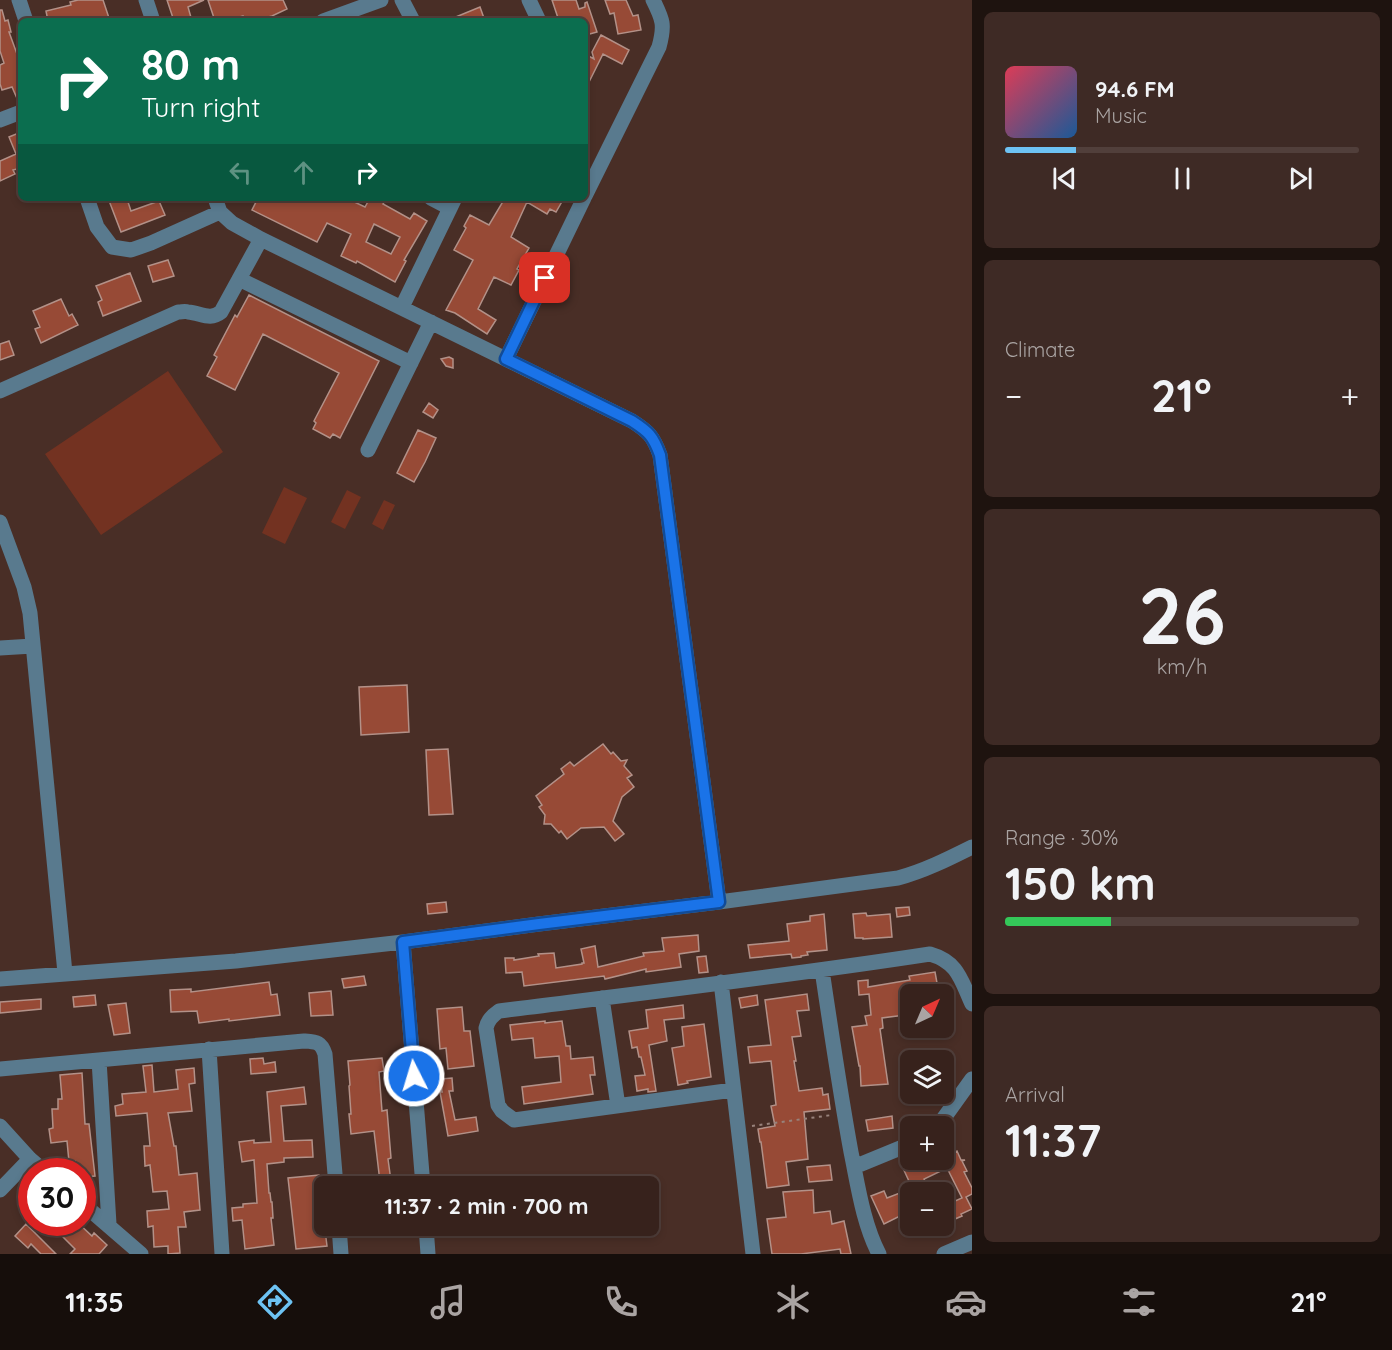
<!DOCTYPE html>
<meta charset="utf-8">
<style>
:root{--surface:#37221c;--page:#3e2a25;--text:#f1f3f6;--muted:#aaa4a3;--line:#513f3b;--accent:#6dc2f3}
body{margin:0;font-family:Quicksand,sans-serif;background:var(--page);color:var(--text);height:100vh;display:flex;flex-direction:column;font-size:22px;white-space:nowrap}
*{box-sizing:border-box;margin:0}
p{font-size:20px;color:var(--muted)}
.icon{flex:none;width:33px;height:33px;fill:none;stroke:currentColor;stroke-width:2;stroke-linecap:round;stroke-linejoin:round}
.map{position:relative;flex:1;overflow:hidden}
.drawer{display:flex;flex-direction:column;gap:12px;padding:12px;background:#1e130f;width:420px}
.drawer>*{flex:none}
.banner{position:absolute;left:18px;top:18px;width:570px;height:183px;border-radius:9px;box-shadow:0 3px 9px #0003,0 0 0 2px var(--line);background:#0b6e4f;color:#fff;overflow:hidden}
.needle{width:39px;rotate:44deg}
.controls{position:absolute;left:900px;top:984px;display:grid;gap:12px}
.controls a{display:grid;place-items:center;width:54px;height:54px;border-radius:9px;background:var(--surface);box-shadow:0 3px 9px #0003,0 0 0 2px var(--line);font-size:30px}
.speed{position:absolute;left:18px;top:1158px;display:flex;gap:12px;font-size:30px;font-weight:700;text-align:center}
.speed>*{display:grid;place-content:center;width:78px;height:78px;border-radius:50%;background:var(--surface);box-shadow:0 3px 9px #0003,0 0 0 2px var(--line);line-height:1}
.speed .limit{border:9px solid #d22;background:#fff;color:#111}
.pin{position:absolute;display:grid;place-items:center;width:51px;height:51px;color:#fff;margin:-26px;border-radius:12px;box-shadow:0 3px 9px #0006}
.me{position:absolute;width:66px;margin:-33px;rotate:355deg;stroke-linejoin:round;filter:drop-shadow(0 0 4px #0008)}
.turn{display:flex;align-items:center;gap:21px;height:126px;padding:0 24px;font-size:27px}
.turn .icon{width:78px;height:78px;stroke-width:2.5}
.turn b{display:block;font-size:42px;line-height:51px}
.lanes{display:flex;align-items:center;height:57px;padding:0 24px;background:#0003;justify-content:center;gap:30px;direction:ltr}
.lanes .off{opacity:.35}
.big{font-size:45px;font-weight:700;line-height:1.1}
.drawer .tile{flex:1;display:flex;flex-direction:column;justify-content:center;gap:9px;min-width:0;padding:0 21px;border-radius:9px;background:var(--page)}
.drawer .dial{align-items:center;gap:0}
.dial b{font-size:78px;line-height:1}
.song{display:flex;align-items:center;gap:18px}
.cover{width:72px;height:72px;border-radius:9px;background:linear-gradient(135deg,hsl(350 70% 55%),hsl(210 70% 35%))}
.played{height:6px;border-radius:3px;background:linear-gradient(90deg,var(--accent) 20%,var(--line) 20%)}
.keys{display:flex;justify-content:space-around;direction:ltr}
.heat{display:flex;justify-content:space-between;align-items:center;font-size:33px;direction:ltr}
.charge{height:9px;border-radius:4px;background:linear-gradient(90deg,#34c759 30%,var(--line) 0)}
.trip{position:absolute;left:314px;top:1176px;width:345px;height:60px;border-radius:9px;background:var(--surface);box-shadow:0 3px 9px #0003,0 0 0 2px var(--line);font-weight:700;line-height:60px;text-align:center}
.dock{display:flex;height:96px;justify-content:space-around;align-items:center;background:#160e0b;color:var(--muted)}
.dock .icon{width:42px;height:42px}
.dock .current{color:var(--accent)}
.dock b{font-size:27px;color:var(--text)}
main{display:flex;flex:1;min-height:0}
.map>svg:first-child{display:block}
.green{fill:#733221}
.building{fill:#974a36;stroke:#b39188;stroke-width:1.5;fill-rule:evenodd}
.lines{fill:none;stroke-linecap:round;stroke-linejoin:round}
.path{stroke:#98827b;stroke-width:2;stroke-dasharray:3 4.5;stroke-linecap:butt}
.minor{stroke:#597a8e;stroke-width:15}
.route-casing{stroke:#114b97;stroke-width:15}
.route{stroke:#1a73e8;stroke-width:10}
</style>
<main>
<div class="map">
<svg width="972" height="1254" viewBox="0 0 972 1254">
<rect width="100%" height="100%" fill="#492e26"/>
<!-- green -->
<path class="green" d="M168,371L223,452L101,535L45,454Z
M284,487L307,498L285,544L262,533Z
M347,490L361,497L345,529L331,522Z
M384,500L395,505L383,530L372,524Z"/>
<!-- building -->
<path class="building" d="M78,0H103L110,21H48L46,11L71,5L70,2Z
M167,0H204L188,7L192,21H174Z
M208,0H283L287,9L272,16L253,21H244L243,16L226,21H215Z
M552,0H576L579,9L585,7V3L587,2L597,32L586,35L585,21H559Z
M605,0H626L633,16L638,15L641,30L618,34L614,13L610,14Z
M480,7L485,21H446Z
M0,10H2L5,21L8,20L11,32H9L21,65V102L19,103L12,87L2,90L0,84V65L4,63L0,51Z
M601,35L629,50L622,64L603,54L585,90V54L594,59L592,52Z
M21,132V168L13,170L15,174L0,181V161L16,154L9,137Z
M108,198H135V200L128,202L131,211L159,201L165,215L121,232Z
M258,198H346L365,207L370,198H387L383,204L410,219L414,213L427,221L404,260L406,261L395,282L357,261L356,263L341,256L351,234L327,223L317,242L252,210ZM374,224L400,237L391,254L366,242Z
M505,198H564L556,212L550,209L547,214L527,202L511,237L529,248L517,269L519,270L511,285L494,277L478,309L496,320L487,334L455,313L446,310L473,260L454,250L466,228L464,226L470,215L489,225Z
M168,260L174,276L153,282L148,266Z
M130,273L141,301L103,316L98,302L102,300L96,286Z
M249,295L379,361L340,438L333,434L330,438L313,429L316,423L314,421L339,373L263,334L235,390L207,376L217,357L214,355L235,315L237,317Z
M61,299L69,316L72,314L78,325L41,343L35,329L40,327L33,311Z
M9,341L14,355L0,360V344Z
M449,357L453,359V368L446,366L441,359Z
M429,403L438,410L433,418L423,412Z
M418,430L436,438L425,462L414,482L397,473Z
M407,685L409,732L361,735L359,687Z
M603,744L611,754L613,752L621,761L627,760L624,766L632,775L627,778L634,787L622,797L613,821L624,834L615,841L604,827L581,828L567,839L561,831L559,833L551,824H544L545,815L539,807L542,805L536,796L564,774L561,769L570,762L574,766Z
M448,749L453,814L429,815L426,750Z
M446,902L447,912L428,914L427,904Z
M909,907L910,915L897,917L896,908Z
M866,913L867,916L890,914L892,937L863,939V938H855L853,914Z
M824,914L827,950L807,952L808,955L801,956V957L792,958L791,954L750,958L748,945L789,941L787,924L810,921V916Z
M698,935L699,951L679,954L681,967L646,972V969L605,979L604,976L524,986L522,972L506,973L505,958H514V960L539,956L538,954L554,953L556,968L582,964V963H584L581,949L595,946L598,967L644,956L643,953L664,951L662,938Z
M706,956L708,972L699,973L697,957Z
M935,972L939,994H904L905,1002H903L905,1015L882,1018L883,1028L880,1029L888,1084L861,1086L860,1066H859L852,1027L867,1025L865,1016L871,1015L869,994L859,995L858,981L868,980V987L910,980L909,976Z
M364,976L366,985L344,988L342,979Z
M269,982L271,995L277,994L280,1015L229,1021V1019L199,1023L197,1011L171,1012L170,990L191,989V992Z
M331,991L333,1015L311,1016L309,993Z
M807,994L809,1010L797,1011L801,1036L792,1037L796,1061H794L799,1091L822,1088L823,1095L828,1094L830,1109L804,1112L808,1159L786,1162L789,1185L767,1188L761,1142H760L758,1129L775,1126L771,1106L776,1105L771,1061L750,1063L748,1047L771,1045L765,1000Z
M95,995L96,1005L74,1007L73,997Z
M757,995L758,1005L741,1008L739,998Z
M41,999V1009L0,1013V1002Z
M126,1003L130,1033L114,1035L108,1005Z
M683,1005L684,1018L664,1020L667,1041L649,1045L656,1091L648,1092V1089L637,1091L635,1076L645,1075L641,1057H639L637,1047L632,1048L629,1031L648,1028L646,1010Z
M462,1007L464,1031H470L474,1066L448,1069L446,1048L440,1049L437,1009Z
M545,1021V1023L562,1021L566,1046H570L571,1059L593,1057L595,1075H590L593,1094L524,1104L522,1087L561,1082L559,1056L535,1058L533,1038L512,1040L510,1025Z
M704,1024L711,1077L687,1081L688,1083L678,1085L672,1048L684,1046L682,1027Z
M263,1058L264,1064L275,1062L276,1072L251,1074L250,1059Z
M382,1058L384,1071L379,1072L382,1111L387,1110L391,1158L388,1159L391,1181L380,1182L374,1131L351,1134L349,1114H351L349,1086L350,1085L348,1061Z
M152,1065L154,1092L178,1089L176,1070L194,1068L195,1083L189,1084L192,1111L168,1113L174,1146H176L179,1175L197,1173L200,1210L184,1212L186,1227H178L180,1253L168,1254V1246L154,1247L153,1226L148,1227L147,1211L169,1209L167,1191L153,1192L150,1165L145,1166L144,1146H150L147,1113L116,1116L115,1106L123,1104L122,1094L146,1092L143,1066Z
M82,1073L85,1124H89L95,1176L82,1177V1172H80V1169L76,1170L75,1161L69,1162L67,1141L51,1143L49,1129L53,1128L52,1109H58V1099H62L60,1075Z
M452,1078L453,1091H449L455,1120L476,1117L478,1131L448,1136L440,1092H443H442L441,1079Z
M304,1087L306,1104L281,1106L284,1141L312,1140L313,1157L284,1158V1162L267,1164L269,1193H270L271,1202H272L273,1218H271L274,1245L245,1249L242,1220L233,1221L232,1208L243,1207V1204L257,1203L254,1160L242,1162L239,1142L254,1140V1143L271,1142L267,1092Z
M892,1116L893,1128L868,1131L866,1120Z
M944,1141L950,1155L957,1151L961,1160H965L962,1161L967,1171L964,1172L972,1188V1194L966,1197L972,1209L961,1214L962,1216L948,1222L944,1213V1206L962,1198L947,1168L924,1179L928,1188L918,1192H914L902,1166L916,1160H944Z
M830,1165L832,1180L809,1182L807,1167Z
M319,1175L323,1231L325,1230L327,1246L296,1249L288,1178Z
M910,1189V1211L884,1224L871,1196L884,1191L887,1198Z
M813,1190L814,1213L830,1211L832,1224L844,1221L851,1254H841L840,1249L801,1254H772L767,1219L786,1217L783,1192Z
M48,1222H77L92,1236L94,1233L107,1245L99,1254H70L75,1249Z
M26,1224L56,1254H41L31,1244L28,1248L15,1236Z"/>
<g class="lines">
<!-- path -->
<path class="path" d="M752,1126L832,1115"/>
<!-- minor -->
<path class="minor" d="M19,0L26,21
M146,0L153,21
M402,0L413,21
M529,0L539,21
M323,21L381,0
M0,120L21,112
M585,196L659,47C665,25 663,20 653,0
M87,198L97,227L112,247L131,250L151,243L220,212
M215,198L220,212L232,223L261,239L632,421C649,432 653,436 660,455L719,902
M431,198L450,208
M239,279L411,363
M402,307L455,198
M506,359L584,198
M0,391L178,312C182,312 185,311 188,312C201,313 210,321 221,312L261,239
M368,450L431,322
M0,522L24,587L30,613L65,973
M0,648L33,646
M403,942L423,1186
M822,970C831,1031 840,1092 851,1152C858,1186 863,1223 879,1254
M0,979L236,961L403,942L539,924L719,902L898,878C924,871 948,859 972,847
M721,982L753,1254
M602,998L618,1106
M209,1049L222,1254
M99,1060L109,1224
M0,1069L304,1041C317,1042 321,1042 325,1054L336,1186
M733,1090L514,1120L502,1111L498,1105L486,1028C488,1020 492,1016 499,1011C643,993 787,976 930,954C958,962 961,980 972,1004
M0,1126L30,1159L45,1172
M935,1126L941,1122L972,1079
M854,1167L910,1144
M0,1190L30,1159
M82,1203L141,1254
M339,1226L341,1254
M426,1226L428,1254
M944,1254L972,1242"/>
</g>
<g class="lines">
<defs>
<path id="route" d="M414,1076L403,942L539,924L719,902L660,455C653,436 649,432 632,421L506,359L545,278"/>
</defs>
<!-- route casing -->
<use href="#route" class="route-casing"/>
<!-- route -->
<use href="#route" class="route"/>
</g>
</svg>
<div class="controls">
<a><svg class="needle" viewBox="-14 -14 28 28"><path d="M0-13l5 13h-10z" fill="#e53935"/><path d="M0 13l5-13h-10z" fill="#aaa4a3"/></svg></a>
<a><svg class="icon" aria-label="layers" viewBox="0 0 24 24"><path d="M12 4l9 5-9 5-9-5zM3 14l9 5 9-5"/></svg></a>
<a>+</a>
<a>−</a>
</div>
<div class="speed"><div class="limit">30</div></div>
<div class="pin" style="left:545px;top:278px;background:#d93025"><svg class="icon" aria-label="arrive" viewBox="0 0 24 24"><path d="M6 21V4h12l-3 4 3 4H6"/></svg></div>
<svg class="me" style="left:414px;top:1076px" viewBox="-20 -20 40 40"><circle r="17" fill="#1a73e8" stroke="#fff" stroke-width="3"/><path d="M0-11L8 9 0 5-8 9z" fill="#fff"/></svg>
<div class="trip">11:37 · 2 min · 700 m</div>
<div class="banner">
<div class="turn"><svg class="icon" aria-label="right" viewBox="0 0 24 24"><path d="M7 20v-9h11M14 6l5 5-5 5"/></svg><div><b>80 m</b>Turn right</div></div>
<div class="lanes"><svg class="icon off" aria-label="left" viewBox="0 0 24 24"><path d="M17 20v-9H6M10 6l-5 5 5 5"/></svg><svg class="icon off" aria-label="ahead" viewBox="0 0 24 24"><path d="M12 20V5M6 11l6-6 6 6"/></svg><svg class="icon" aria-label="right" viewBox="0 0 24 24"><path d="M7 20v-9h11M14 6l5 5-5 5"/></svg></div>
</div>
</div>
<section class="drawer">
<div class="tile">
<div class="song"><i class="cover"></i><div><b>94.6 FM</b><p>Music</p></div></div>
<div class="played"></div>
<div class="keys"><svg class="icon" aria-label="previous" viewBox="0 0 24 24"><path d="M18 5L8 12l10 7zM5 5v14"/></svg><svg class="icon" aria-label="pause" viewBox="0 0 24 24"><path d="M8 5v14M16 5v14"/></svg><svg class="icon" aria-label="next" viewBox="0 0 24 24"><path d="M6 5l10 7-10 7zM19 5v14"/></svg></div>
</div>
<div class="tile"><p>Climate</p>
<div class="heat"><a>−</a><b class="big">21°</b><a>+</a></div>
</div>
<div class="tile dial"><b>26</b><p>km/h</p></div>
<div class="tile"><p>Range · 30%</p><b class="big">150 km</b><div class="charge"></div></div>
<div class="tile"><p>Arrival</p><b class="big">11:37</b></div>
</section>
</main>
<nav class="dock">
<b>11:35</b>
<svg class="icon current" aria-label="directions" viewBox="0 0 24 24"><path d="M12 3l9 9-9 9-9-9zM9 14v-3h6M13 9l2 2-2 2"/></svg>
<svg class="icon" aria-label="music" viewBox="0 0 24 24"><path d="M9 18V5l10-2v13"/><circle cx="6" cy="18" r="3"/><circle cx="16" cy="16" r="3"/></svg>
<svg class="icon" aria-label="phone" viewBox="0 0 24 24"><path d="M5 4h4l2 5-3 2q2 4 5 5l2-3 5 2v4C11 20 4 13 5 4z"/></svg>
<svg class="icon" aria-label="climate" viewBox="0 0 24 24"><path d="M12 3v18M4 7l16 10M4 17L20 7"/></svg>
<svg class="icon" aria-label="car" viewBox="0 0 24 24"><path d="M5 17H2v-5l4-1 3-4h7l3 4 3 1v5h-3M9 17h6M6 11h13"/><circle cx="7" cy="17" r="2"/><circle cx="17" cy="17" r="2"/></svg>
<svg class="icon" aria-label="filters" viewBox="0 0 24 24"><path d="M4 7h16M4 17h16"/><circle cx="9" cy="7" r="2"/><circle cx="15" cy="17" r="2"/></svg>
<b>21°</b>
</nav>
